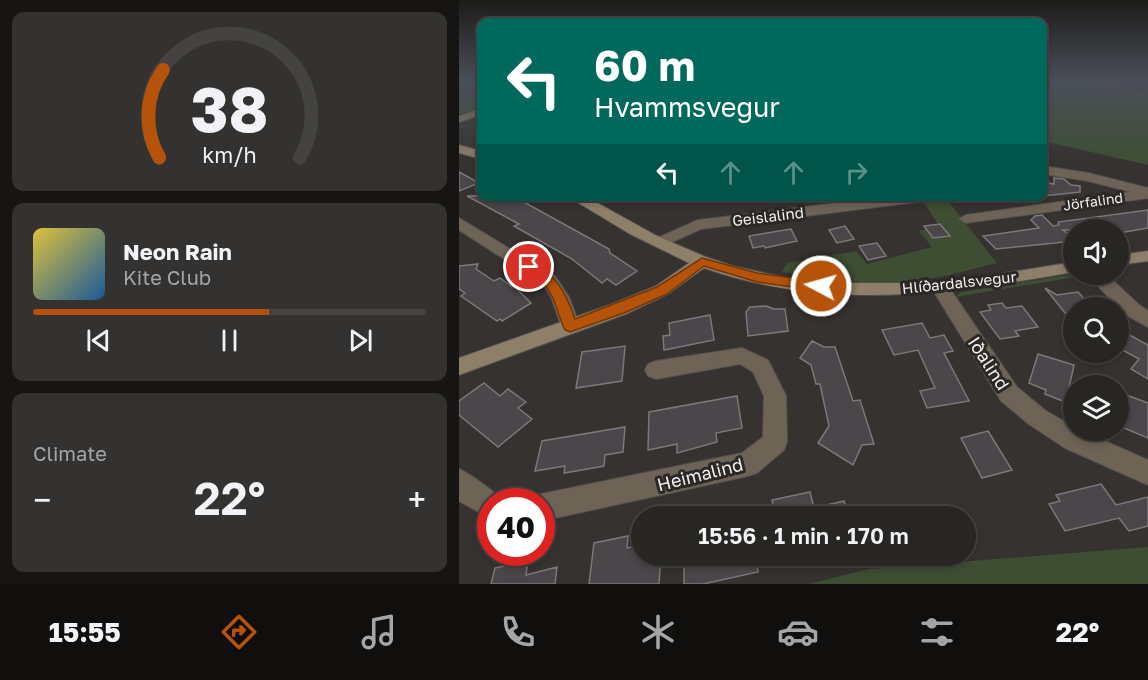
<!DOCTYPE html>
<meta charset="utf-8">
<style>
:root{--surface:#282623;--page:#343230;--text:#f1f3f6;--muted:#a5a5a6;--line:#444341;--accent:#b45309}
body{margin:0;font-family:"Golos Text",sans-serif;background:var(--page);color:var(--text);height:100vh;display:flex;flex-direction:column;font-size:22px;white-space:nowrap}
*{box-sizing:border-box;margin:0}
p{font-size:20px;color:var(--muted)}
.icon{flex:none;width:33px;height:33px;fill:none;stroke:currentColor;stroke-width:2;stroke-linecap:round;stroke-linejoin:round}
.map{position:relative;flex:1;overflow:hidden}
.details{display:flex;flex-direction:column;gap:12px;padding:12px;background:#161513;width:459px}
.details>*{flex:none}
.guide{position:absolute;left:18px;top:18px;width:570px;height:183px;border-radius:12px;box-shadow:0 3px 9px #0003,0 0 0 2px var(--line);background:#00695c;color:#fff;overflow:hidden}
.tools{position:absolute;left:604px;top:219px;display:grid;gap:12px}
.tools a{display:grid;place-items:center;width:66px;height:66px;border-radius:50%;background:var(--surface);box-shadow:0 3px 9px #0003,0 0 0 2px var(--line);font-size:30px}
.speed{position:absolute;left:18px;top:488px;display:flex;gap:12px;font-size:30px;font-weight:700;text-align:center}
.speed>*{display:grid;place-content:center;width:78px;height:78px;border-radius:50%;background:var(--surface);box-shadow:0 3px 9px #0003,0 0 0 2px var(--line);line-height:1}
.speed .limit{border:9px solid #d22;background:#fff;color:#111}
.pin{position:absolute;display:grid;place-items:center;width:51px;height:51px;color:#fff;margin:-26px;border:3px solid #fff;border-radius:50%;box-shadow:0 2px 6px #0007}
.me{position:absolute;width:66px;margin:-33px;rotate:276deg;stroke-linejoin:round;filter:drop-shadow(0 0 4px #0008)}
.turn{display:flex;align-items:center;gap:21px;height:126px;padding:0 18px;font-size:27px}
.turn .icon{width:78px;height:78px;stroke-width:2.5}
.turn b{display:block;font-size:42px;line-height:51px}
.lanes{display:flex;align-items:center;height:57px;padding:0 18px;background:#0003;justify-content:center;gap:30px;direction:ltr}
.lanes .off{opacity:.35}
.big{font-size:45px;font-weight:600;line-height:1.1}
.details .tile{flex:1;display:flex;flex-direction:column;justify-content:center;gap:9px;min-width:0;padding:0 21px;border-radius:12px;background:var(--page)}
.details .dial{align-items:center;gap:0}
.dial svg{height:156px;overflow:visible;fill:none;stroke:var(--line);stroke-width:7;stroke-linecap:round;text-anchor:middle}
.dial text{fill:var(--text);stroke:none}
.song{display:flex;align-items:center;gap:18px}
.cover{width:72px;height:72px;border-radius:9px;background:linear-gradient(135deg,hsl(50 70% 55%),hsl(210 70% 35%))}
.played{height:6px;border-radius:3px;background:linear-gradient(90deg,var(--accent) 60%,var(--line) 60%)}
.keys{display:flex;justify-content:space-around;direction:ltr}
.heat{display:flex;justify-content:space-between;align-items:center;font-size:33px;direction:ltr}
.trip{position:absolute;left:172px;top:506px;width:345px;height:60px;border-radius:30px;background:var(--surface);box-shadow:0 3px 9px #0003,0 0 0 2px var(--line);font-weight:600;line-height:60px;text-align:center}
.tab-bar{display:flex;height:96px;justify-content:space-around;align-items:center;background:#100f0e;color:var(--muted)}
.tab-bar .icon{width:42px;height:42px}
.tab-bar .current{color:var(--accent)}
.tab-bar b{font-size:27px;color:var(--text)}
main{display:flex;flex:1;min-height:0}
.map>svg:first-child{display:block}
.green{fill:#3e4e33}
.building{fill:#4b4649;stroke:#7c777a;stroke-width:1.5}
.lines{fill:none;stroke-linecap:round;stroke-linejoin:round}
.street-casing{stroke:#53514e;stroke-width:2}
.secondary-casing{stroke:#53514e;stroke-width:2}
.street{fill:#6d6456;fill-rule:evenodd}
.secondary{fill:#8d7f68;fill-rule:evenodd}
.route{fill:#b45309;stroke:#753606;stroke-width:1.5}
.labels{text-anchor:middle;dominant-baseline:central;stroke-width:6;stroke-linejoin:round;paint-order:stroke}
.far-street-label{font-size:14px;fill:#f3f1ee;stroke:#2b2825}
.street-label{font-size:15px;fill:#f3f1ee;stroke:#2b2825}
.near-street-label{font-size:18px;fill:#f3f1ee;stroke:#2b2825}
</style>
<main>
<section class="details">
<div class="tile dial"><svg viewBox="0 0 100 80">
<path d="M14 69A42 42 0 1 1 86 69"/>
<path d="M14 69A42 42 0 0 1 16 24" stroke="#b45309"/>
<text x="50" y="56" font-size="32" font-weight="700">38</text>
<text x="50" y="72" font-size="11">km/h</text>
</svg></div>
<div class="tile">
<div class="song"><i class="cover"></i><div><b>Neon Rain</b><p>Kite Club</p></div></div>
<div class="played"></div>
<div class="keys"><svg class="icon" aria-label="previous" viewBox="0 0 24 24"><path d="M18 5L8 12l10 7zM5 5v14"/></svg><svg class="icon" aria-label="pause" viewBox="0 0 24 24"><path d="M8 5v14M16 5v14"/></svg><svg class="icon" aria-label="next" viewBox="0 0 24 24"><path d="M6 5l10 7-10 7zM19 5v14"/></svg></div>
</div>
<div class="tile"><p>Climate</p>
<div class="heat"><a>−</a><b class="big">22°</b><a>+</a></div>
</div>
</section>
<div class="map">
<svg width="689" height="584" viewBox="0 0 689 584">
<rect width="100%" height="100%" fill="#35322f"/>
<!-- green -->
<path class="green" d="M584,81H648L646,86L689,93V165L584,141Z
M22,95V108L0,114V98Z
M461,196L486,197L538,263C513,269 487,277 461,280C414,286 369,280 323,272L328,263L397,251L408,264L473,247L460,231L480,226Z
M615,274L628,275L497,297L501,292Z
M689,547V584H350L410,569Z"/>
<!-- building -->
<path class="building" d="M0,172L20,183L0,191Z
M595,178L605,179L612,185L621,186V192L584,196V182L595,184Z
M8,196H54L150,249L151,253L178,271L157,285L148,279L143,283L113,259L55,226L60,224Z
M689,210V228L660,233V230H604L614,238L608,239L611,241L596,243L537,249L524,236L580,228L572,220L576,216L583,215L594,226L600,225L599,222Z
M481,224L491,236L474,238L465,226Z
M386,226L395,239L378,243L370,230Z
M332,229L338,241L306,248L305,246L294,248L290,236Z
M418,243L427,256L409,260L400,246Z
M19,264L17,269L35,281L41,278L53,287L55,286L72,303L43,321L41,319L38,321L2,296L6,293L0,289V266Z
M586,288L598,295L619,292L634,308H615V324Z
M543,303L547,308L563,306L579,327L556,331L560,336L541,339L521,312L532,310L529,305Z
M307,306L315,309H326L329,331L289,336L287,312L291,307Z
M251,315L255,340L205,350L204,336L211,335L210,323Z
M463,323L471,338L485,335L494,351L485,353L510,401L468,408L461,391L476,388L459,350L435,355L423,330Z
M667,333L689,345V379L672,369L680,359L660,348V344Z
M353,341L365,347H376L394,401L401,400L415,444L403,445L394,465L359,443L370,426L361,384H357L352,365L341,358Z
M166,346L163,381L117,388L123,352Z
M579,354L615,365L610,388L615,389L611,404L586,394L587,390L570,383Z
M25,383L41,396L49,389L60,397L67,402L59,408L73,419L39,447L0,415V401Z
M665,394L689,403V438L660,426Z
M278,396L283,428L257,433L258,442L218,453V444L189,450L190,412Z
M166,427L164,452L146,455L145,466L105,473L106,466L76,471L83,441Z
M529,431L553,470L523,478L502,438Z
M642,484L657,505L689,497V526L670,531L660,518L606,531L590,504L601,501L597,495Z
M351,492L355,508L385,501L390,516H316L313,500Z
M169,536L168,548L183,545V555H202L200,584H130L135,543Z
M225,555H297L299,572L244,584H225Z
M69,560L67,575L98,567L96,584H32L36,568Z"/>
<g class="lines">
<defs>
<path id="street" d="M653,81H662L655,89L650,86Z
M584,166L629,173L689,188V198L507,223L500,219L507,215L672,192L629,181L584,174Z
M436,196L465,198L458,202L242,229L200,248L192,243L194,240L239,220Z
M0,218L96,276L110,297L121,326L118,331L111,333L104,331L92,297L84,284L0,230Z
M628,274H647L679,304L689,311V327L665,314Z
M481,281L487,283L558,387L587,411L615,427V430H621L689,460V485L606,448L571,425L542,401L472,287L475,283Z
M283,348L309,360L327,396L328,442L325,450L298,473L289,476L82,521V501H71L82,494L283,453L304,437L305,396L294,372L281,364L197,379L189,376L186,370L189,364L197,361Z
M0,469C8,472 40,494 43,501H32V519L0,501Z"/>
<path id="secondary" d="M22,109V115L0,122V116Z
M0,145L22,151V159L0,153Z
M108,196H126L198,236L247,257L274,266L328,278L389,283H450L514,278L615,262V272C488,294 371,312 245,268L209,294L167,314L0,375V358L153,304L197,286L230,263L171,234Z
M689,251V261L660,265V255Z"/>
</defs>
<!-- street casing -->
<use href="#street" class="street-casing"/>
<!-- secondary casing -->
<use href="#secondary" class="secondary-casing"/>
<!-- street -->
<use href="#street" class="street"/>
<!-- secondary -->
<use href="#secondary" class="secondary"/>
</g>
<!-- sky -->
<linearGradient id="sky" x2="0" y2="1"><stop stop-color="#1d1c1a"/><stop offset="0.5" stop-color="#4b4f58"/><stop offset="1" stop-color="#4b4f58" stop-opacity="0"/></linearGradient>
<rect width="689" height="163" fill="url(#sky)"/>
<!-- route -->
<path class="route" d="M243,258L298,273L362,282L369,286L362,291L298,282L245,266L208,294L165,313L111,332L106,330L104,326L94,298L85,283L64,267L70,263C97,271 108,296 116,319L198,287Z"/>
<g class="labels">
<!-- far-street labels -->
<g class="far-street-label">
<text transform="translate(634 201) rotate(-8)">Jörfalind</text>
</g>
<!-- street labels -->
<g class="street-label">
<text transform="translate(309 216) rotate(-7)">Geislalind</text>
<text transform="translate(500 282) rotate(-6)">Hlíðardalsvegur</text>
</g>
<!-- near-street labels -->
<g class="near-street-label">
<text transform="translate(530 363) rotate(57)">Iðalind</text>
<text transform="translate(241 474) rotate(-14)">Heimalind</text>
</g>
</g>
</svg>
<div class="tools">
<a><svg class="icon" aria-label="sound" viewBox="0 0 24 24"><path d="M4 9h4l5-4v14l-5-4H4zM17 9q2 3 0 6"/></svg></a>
<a><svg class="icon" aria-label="search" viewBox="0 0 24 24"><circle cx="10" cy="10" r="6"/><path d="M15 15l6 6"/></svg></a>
<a><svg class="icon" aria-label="layers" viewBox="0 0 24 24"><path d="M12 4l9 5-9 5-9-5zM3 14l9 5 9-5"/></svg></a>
</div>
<div class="speed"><div class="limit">40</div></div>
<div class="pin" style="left:70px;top:267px;background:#d93025"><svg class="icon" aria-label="arrive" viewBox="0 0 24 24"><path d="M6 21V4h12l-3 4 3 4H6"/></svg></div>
<svg class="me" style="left:362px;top:286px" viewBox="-20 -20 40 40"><circle r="17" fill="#b45309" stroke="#fff" stroke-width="3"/><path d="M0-11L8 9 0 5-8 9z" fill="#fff"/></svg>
<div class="trip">15:56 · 1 min · 170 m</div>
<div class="guide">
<div class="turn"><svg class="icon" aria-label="left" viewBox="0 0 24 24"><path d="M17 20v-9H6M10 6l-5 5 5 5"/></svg><div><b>60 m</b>Hvammsvegur</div></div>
<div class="lanes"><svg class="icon" aria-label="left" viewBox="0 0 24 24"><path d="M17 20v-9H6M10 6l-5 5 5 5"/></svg><svg class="icon off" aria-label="ahead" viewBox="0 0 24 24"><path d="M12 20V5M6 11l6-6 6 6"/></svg><svg class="icon off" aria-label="ahead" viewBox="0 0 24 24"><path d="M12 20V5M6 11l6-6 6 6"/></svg><svg class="icon off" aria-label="right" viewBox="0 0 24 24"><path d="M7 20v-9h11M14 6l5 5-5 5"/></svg></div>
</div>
</div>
</main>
<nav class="tab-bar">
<b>15:55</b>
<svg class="icon current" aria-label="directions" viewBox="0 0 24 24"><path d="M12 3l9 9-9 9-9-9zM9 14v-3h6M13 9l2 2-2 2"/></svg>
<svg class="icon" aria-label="music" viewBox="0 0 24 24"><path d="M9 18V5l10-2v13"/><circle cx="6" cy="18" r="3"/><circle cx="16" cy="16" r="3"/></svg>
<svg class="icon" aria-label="phone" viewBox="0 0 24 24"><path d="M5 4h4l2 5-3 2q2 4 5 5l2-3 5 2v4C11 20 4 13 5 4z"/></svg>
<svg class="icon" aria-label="climate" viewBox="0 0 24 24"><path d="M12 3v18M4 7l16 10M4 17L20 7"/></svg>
<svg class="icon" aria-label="car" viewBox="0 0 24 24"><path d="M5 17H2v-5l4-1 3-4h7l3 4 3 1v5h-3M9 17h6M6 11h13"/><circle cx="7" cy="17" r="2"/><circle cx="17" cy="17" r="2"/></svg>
<svg class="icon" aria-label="filters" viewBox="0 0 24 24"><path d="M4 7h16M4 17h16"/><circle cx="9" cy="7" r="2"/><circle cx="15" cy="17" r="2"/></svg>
<b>22°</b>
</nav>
